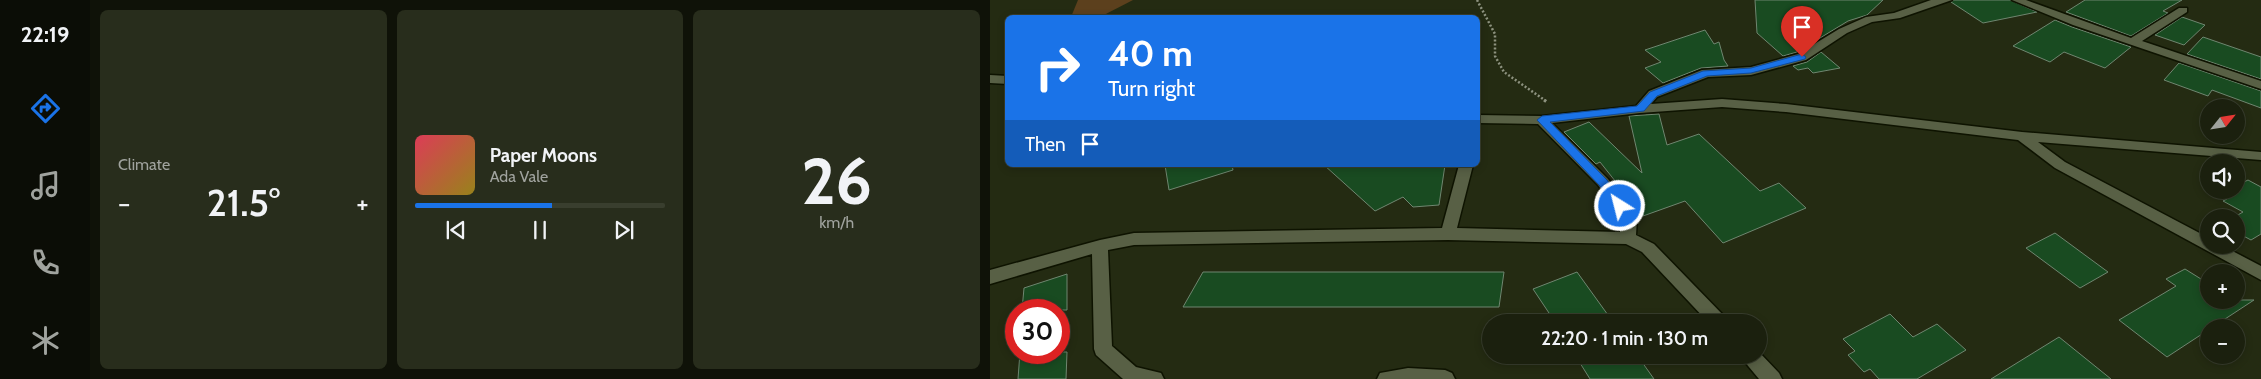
<!DOCTYPE html>
<meta charset="utf-8">
<style>
:root{--surface:#1b200e;--page:#282d1c;--text:#f1f3f6;--muted:#a0a39e;--line:#393e2e;--accent:#1a73e8}
body{margin:0;font-family:Cabin,sans-serif;background:var(--page);color:var(--text);height:100vh;display:flex;flex-direction:column;font-size:19px;white-space:nowrap}
*{box-sizing:border-box;margin:0}
p{font-size:16px;color:var(--muted)}
.icon{flex:none;width:28px;height:28px;fill:none;stroke:currentColor;stroke-width:2;stroke-linecap:round;stroke-linejoin:round}
.map{position:relative;flex:1;overflow:hidden}
.side{display:flex;flex-direction:column;gap:10px;padding:10px;background:#0f1208;width:900px}
.side>*{flex:none}
.top-card{position:absolute;left:15px;top:15px;width:475px;height:152px;border-radius:8px;box-shadow:0 2px 8px #0003,0 0 0 1px var(--line);background:#1a73e8;color:#fff;overflow:hidden}
.needle{width:32px;rotate:60deg}
.buttons{position:absolute;left:1210px;top:99px;display:grid;gap:10px}
.buttons a{display:grid;place-items:center;width:45px;height:45px;border-radius:50%;background:var(--surface);box-shadow:0 2px 8px #0003,0 0 0 1px var(--line);font-size:25px}
.speed{position:absolute;left:15px;top:299px;display:flex;gap:10px;font-size:25px;font-weight:700;text-align:center}
.speed>*{display:grid;place-content:center;width:65px;height:65px;border-radius:50%;background:var(--surface);box-shadow:0 2px 8px #0003,0 0 0 1px var(--line);line-height:1}
.speed .limit{border:8px solid #d22;background:#fff;color:#111}
.pin{position:absolute;display:grid;place-items:center;width:42px;height:42px;color:#fff;margin:-51px -21px;border-radius:50% 50% 50% 0;rotate:-45deg;box-shadow:0 0 5px #0007}
.pin .icon{rotate:45deg}
.me{position:absolute;width:55px;margin:-28px;rotate:324deg;stroke-linejoin:round;filter:drop-shadow(0 0 4px #0008)}
.turn{display:flex;align-items:center;gap:18px;height:105px;padding:0 20px;font-size:22px}
.turn .icon{width:65px;height:65px;stroke-width:2.5}
.turn b{display:block;font-size:35px;line-height:42px}
.then{display:flex;align-items:center;height:48px;padding:0 20px;background:#0003;gap:10px;font-size:19px}
.big{font-size:38px;font-weight:600;line-height:1.1}
.side .card{flex:1;display:flex;flex-direction:column;justify-content:center;gap:8px;min-width:0;padding:0 18px;border-radius:8px;background:var(--page)}
.side .dial{align-items:center;gap:0}
.dial b{font-size:65px;line-height:1}
.song{display:flex;align-items:center;gap:15px}
.cover{width:60px;height:60px;border-radius:8px;background:linear-gradient(135deg,hsl(350 70% 55%),hsl(50 70% 35%))}
.played{height:5px;border-radius:2px;background:linear-gradient(90deg,var(--accent) 55%,var(--line) 55%)}
.keys{display:flex;justify-content:space-around;direction:ltr}
.heat{display:flex;justify-content:space-between;align-items:center;font-size:28px;direction:ltr}
.side .tiles{flex:1;display:grid;gap:10px;grid-template-columns:repeat(3,1fr)}
.trip{position:absolute;left:492px;top:314px;width:285px;height:50px;border-radius:25px;background:var(--surface);box-shadow:0 2px 8px #0003,0 0 0 1px var(--line);font-weight:600;line-height:50px;text-align:center}
main{display:flex;flex:1;min-height:0}
.dock{display:flex;flex-direction:column;width:90px;justify-content:space-around;align-items:center;background:#0b0d06;color:var(--muted)}
.dock .icon{width:35px;height:35px}
.dock .on{color:var(--accent)}
.dock b{font-size:22px;color:var(--text)}
.map>svg:first-child{display:block}
.green{fill:#5c401d}
.building{fill:#194b21;stroke:#6f8670}
.lines{fill:none;stroke-linecap:round;stroke-linejoin:round}
.minor-casing{stroke:#0e1300;stroke-width:3}
.path-far1{stroke:#8d927f;stroke-width:2.5;stroke-dasharray:2 2;stroke-linecap:butt}
.path{stroke:#8d927f;stroke-width:3;stroke-dasharray:2.5 2.5;stroke-linecap:butt}
.minor{fill:#586045;fill-rule:evenodd}
.route{fill:#1a73e8;stroke:#114b97}
</style>
<main>
<nav class="dock">
<b>22:19</b>
<svg class="icon on" aria-label="directions" viewBox="0 0 24 24"><path d="M12 3l9 9-9 9-9-9zM9 14v-3h6M13 9l2 2-2 2"/></svg>
<svg class="icon" aria-label="music" viewBox="0 0 24 24"><path d="M9 18V5l10-2v13"/><circle cx="6" cy="18" r="3"/><circle cx="16" cy="16" r="3"/></svg>
<svg class="icon" aria-label="phone" viewBox="0 0 24 24"><path d="M5 4h4l2 5-3 2q2 4 5 5l2-3 5 2v4C11 20 4 13 5 4z"/></svg>
<svg class="icon" aria-label="climate" viewBox="0 0 24 24"><path d="M12 3v18M4 7l16 10M4 17L20 7"/></svg>
</nav>
<section class="side">
<div class="tiles">
<div class="card"><p>Climate</p>
<div class="heat"><a>−</a><b class="big">21.5°</b><a>+</a></div>
</div>
<div class="card">
<div class="song"><i class="cover"></i><div><b>Paper Moons</b><p>Ada Vale</p></div></div>
<div class="played"></div>
<div class="keys"><svg class="icon" aria-label="previous" viewBox="0 0 24 24"><path d="M18 5L8 12l10 7zM5 5v14"/></svg><svg class="icon" aria-label="pause" viewBox="0 0 24 24"><path d="M8 5v14M16 5v14"/></svg><svg class="icon" aria-label="next" viewBox="0 0 24 24"><path d="M6 5l10 7-10 7zM19 5v14"/></svg></div>
</div>
<div class="card dial"><b>26</b><p>km/h</p></div>
</div>
</section>
<div class="map">
<svg width="1271" height="379" viewBox="0 0 1271 379">
<rect width="100%" height="100%" fill="#242b12"/>
<!-- green -->
<path class="green" d="M88,0H143L110,17H81Z"/>
<!-- building -->
<path class="building" d="M765,0H893L877,15L858,21L807,52L793,56L767,33Z
M964,0H1020L1047,12L993,23L961,2Z
M1095,0H1192L1173,11L1178,13L1141,36L1076,12Z
M1192,17L1215,25L1194,45L1165,35Z
M1065,20L1082,27L1141,47L1115,68L1074,52L1060,62L1023,46Z
M715,30L724,44L729,42L734,60L738,66L711,68L673,83L655,68L671,62L655,50Z
M1213,37L1271,57V79L1197,54Z
M831,52L850,68L823,73L818,68L808,70L803,66L817,62Z
M1189,63L1271,91V108L1222,90L1218,96L1174,80Z
M669,114L677,145L709,134L770,191L789,183L816,208L733,243L695,201L653,216L610,162L606,164L574,132L599,122L652,173L639,116Z
M175,165H242L243,170L179,190Z
M334,165H455L449,205L423,207L413,197L385,211Z
M1258,180L1271,187V234L1261,240L1246,232V216L1253,212L1233,201L1237,199L1230,195L1239,190H1246V186Z
M1065,233L1118,272L1090,288L1036,248Z
M1195,269L1219,284V300H1264L1177,357L1129,320L1186,286L1176,279Z
M213,272H514L509,307H193Z
M587,272L623,322H565L543,289Z
M77,274V310H32L34,288Z
M900,314L923,337L947,324L976,350L927,379H889L880,369L874,372L858,355L865,351L853,339Z
M1069,337L1121,379H1001Z
M30,352H77L76,379H28Z
M585,355H647L664,379H600Z"/>
<g class="lines">
<defs>
<path id="minor" d="M941,0H962L910,18L882,22L857,33L816,60L761,75L718,77L667,97L661,104L732,99L796,104L1032,132L1271,152V160L1048,142L1075,162L1219,238V245H1231L1271,266V280L1065,168L1028,140L796,112L732,107L650,113L562,123L618,179L647,218L646,235L664,244L735,317L738,322H718L652,252L636,244L458,240L144,245L118,250L122,346L146,367L171,373L174,379H133L106,355L104,349L102,254L0,284V270L110,240L144,233L452,228L469,165H483L467,228L630,232L631,219L608,185L548,124L488,123V115L552,116L646,106L659,91L712,70L761,67L808,54L849,29L876,17L904,13Z
M1022,0H1036L1141,38L1189,8H1197V12L1152,41L1271,81V89L1083,25Z
M0,75L18,76V84L0,83Z
M769,352L789,373L792,379H769L749,355H769Z
M418,368L455,370L462,373L465,379H387L390,373Z"/>
</defs>
<!-- minor casing -->
<use href="#minor" class="minor-casing"/>
<!-- path-far1 -->
<path class="path-far1" d="M487,0L505,34V56L514,72L556,101"/>
<!-- path -->
<path class="path" d="M554,100L557,102"/>
<!-- minor -->
<use href="#minor" class="minor"/>
</g>
<!-- route -->
<path class="route" d="M812,54L816,57L815,59L761,73L717,76L667,96L654,111L560,122L617,180L636,206L630,210L626,209L609,185L547,120L552,116L647,106L660,92L713,71L761,68Z"/>
</svg>
<div class="buttons">
<a><svg class="needle" viewBox="-14 -14 28 28"><path d="M0-13l5 13h-10z" fill="#e53935"/><path d="M0 13l5-13h-10z" fill="#a0a39e"/></svg></a>
<a><svg class="icon" aria-label="sound" viewBox="0 0 24 24"><path d="M4 9h4l5-4v14l-5-4H4zM17 9q2 3 0 6"/></svg></a>
<a><svg class="icon" aria-label="search" viewBox="0 0 24 24"><circle cx="10" cy="10" r="6"/><path d="M15 15l6 6"/></svg></a>
<a>+</a>
<a>−</a>
</div>
<div class="speed"><div class="limit">30</div></div>
<div class="pin" style="left:812px;top:57px;background:#d93025"><svg class="icon" aria-label="arrive" viewBox="0 0 24 24"><path d="M6 21V4h12l-3 4 3 4H6"/></svg></div>
<svg class="me" style="left:630px;top:206px" viewBox="-20 -20 40 40"><circle r="17" fill="#1a73e8" stroke="#fff" stroke-width="3"/><path d="M0-11L8 9 0 5-8 9z" fill="#fff"/></svg>
<div class="trip">22:20 · 1 min · 130 m</div>
<div class="top-card">
<div class="turn"><svg class="icon" aria-label="right" viewBox="0 0 24 24"><path d="M7 20v-9h11M14 6l5 5-5 5"/></svg><div><b>40 m</b>Turn right</div></div>
<div class="then">Then<svg class="icon" aria-label="arrive" viewBox="0 0 24 24"><path d="M6 21V4h12l-3 4 3 4H6"/></svg></div>
</div>
</div>
</main>
